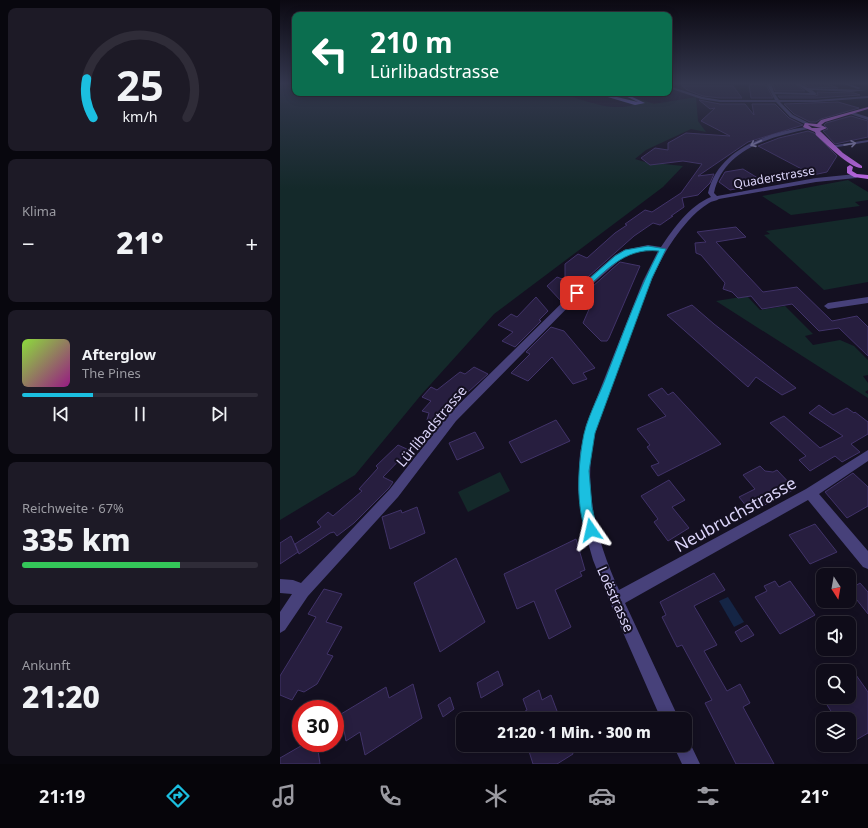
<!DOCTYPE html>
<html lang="de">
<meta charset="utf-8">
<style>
:root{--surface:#0f0c19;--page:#1d1a26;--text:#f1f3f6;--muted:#9b9ba2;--line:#2f2c38;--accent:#1bbfe0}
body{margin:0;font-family:"Noto Sans",sans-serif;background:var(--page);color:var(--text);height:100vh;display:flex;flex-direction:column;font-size:15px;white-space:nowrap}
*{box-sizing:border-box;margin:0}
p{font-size:13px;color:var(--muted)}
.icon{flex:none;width:22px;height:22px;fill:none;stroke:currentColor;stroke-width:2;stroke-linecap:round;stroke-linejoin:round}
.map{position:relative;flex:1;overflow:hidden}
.details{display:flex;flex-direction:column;gap:8px;padding:8px;background:#08070e;width:280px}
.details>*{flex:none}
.guide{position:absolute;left:12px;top:12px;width:380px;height:84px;border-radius:8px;box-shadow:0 2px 10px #0003,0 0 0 1px var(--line);background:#0b6e4f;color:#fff;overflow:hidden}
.needle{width:26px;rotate:169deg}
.fabs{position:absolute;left:536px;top:568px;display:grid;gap:8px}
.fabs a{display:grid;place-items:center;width:40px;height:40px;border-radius:8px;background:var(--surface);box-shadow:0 2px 10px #0003,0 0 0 1px var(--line);font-size:20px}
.speed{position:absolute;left:12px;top:700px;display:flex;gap:8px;font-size:20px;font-weight:700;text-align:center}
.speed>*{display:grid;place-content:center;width:52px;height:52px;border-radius:50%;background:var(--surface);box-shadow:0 2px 10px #0003,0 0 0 1px var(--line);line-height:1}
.speed .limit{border:6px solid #d22;background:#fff;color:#111}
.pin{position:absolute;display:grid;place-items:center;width:34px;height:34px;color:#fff;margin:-17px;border-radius:8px;box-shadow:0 2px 6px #0006}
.me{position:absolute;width:44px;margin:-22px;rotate:349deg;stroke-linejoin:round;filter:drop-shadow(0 0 3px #0008)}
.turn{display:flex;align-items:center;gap:14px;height:84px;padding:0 12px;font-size:18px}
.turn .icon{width:52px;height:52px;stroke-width:2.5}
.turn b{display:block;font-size:28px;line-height:34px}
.big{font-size:30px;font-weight:800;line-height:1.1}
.details .card{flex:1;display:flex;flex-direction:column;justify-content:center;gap:6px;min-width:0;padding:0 14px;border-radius:8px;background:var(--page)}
.details .dial{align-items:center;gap:0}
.dial svg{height:104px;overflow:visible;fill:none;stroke:var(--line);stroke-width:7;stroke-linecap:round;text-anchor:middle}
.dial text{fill:var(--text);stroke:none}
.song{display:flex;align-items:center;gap:12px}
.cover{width:48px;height:48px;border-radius:6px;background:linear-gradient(135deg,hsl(90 70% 55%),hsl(310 70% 35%))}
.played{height:4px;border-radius:2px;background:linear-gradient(90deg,var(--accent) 30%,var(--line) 30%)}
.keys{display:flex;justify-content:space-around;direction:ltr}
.heat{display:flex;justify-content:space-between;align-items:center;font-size:22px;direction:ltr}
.charge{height:6px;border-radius:3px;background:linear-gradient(90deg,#34c759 67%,var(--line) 0)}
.trip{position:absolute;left:176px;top:712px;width:236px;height:40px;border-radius:8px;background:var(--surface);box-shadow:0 2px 10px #0003,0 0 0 1px var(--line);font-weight:800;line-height:40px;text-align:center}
.tabs{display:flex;height:64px;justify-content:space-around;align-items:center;background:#06050a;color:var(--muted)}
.tabs .icon{width:28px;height:28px}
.tabs .on{color:var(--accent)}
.tabs b{font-size:18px;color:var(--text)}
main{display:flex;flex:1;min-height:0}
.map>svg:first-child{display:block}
.green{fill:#14292a}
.water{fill:#152545}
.building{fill:#271e3f;stroke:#413369}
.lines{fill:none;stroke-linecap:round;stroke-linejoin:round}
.street{fill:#47417a;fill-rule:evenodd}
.secondary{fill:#8277ef;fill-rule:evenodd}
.primary{fill:#c469ed;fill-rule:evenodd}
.oneway{stroke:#8a84b4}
.route{fill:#1bbfe0;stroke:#127c92}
.labels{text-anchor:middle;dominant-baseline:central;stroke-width:4;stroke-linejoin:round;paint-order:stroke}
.far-street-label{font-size:12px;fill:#dcd5fa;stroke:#141021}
.street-label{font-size:14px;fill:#dcd5fa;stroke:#141021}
.near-street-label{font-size:17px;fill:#dcd5fa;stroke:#141021}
</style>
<main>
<section class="details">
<div class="card dial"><svg viewBox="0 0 100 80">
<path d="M14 69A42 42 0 1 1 86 69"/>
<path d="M14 69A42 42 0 0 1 9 39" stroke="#1bbfe0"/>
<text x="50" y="56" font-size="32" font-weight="700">25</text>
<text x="50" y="72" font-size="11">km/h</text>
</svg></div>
<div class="card"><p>Klima</p>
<div class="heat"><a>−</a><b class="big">21°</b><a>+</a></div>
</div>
<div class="card">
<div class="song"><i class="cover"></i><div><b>Afterglow</b><p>The Pines</p></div></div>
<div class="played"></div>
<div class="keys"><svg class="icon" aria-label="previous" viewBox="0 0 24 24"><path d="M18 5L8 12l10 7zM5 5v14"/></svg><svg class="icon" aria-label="pause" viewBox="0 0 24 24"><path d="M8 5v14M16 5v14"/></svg><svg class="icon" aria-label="next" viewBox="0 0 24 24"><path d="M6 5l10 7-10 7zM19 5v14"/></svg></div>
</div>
<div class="card"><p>Reichweite · 67%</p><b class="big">335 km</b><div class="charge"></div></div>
<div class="card"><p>Ankunft</p><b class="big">21:20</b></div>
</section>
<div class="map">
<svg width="588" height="764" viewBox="0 0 588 764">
<rect width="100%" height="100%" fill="#141021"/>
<!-- green -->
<path class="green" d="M0,83H15V93H281C303,100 330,112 353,105L316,93H341L374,104L416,97L418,121L426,132L411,129L366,150L355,159L365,162L403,166L383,187L214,314L141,395L75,475L0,520Z
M568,180L588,192V200L575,202L580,206L511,215L482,196Z
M588,216V282L544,290L484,235L490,234L486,231Z
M467,296L480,310L505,306L533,334L525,336L533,345L560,340L574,346L588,360V375L583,376L588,383V390L585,392L588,394V398L436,301Z
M220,472L230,491L188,512L178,492Z"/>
<!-- water -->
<path class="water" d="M448,597L464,622L454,627L439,601Z"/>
<!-- building -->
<path class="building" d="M492,83H514L525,91H495Z
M521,83H544L558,88L528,87Z
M469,84L486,85L493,98H471Z
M402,86H453L462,98H440L423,96L407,90Z
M537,92L574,93L580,95L536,98H500L498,96H535L538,95Z
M419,100L440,104H465L474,115L472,104H495L509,118L523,125L468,142L418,176L434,174L430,183L418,195L402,198L404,207L391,216H393L380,225L373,223L354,236L281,301L267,286L277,277L285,280V264L298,254L307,258L335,233L347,225L345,224L365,210L372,212L401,193L422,164L403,161L370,165L361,158L375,148L388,150V143L406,133L450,136L421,121L435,108L430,109Z
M558,102L579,108L541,119L536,122H530L514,114L504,104Z
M571,116L588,121V137L555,144L543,131L548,129L544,125L546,123Z
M528,131L534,133L557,156L547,172L533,175L478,146L499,138Z
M463,169L486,183L450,190L439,182L445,172Z
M456,227L466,237L436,242L483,292L517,287L552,321L577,316L588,327V356L559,328L539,331L512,304L482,309L471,296L458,298L452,292L443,289L445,283L421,255L416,253L415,243L426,242L417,232Z
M340,262L360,266L329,338L327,341H321L303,323L310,307L294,303Z
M256,297L268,311L259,320L261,321L235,347L222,341L233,332L218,325L231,314L237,317Z
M412,305L434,324L516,388L502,395L476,377L468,387L387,315Z
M271,327L284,331L315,368L303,373L307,379L293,384L272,357L248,381L231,373L250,354L246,352Z
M194,367L208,374L188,392L187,391L158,423L147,420L149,413L142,411L151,401L142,397L151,387L157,390L180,372L185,374Z
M382,388L388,395L393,392L441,444L378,476L371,466L379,463L367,447L370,445L357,429L386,416L368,395Z
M539,405L553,415L567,408L574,413L575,412L588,422V434L571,444L580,452L562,462L555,456L530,471L519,460L526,456L490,423L504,416L540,448L563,436L529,413Z
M276,420L290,441L241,463L229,442Z
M195,432L204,448L177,460L169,443Z
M118,445L129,450L103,477L113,482L109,488L74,523L57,536L54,532L50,533L19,554L15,544L41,527L37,522L48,512L53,516L82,491L79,489L98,468L96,466Z
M480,466L485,471L493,472L497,470L515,489L471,512L459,497L475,489L463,475Z
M573,473L588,487V506L567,518L545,492Z
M389,480L405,500L392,507L409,528L388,541L374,522L378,519L361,496Z
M137,507L145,533L110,549L102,517L121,510L122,513Z
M535,524L557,552L530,564L509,535Z
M11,536L18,552L0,564V543Z
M296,539L305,570L300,572L302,576L275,590L291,627L269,639L254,601L237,609L224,574Z
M176,558L205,622L160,652L134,583Z
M434,573L445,590L414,606L437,645L424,651L447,691L460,684L470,703L463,707L494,764H456L425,703L432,700L402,645L397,647L382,617L386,615L380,602Z
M495,581L499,587L510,581L535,615L500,634L475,597L487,591L484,586Z
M580,583L588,592V614L569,590Z
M44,589L62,594L46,622L62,627L47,654L53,656L37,684L24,692L18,690L12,700L0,695V676L36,617L28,614Z
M467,625L474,635L461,642L455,632Z
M569,665L588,692V733L569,744V719H556L542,697H569Z
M218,671L223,685L201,698L197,683Z
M133,684L142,718L85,755L80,732L66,741L61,714L106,687L109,698Z
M259,690L262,700L271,695L280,719H232L247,710L243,699Z
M170,697L174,709L163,717L158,705Z
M26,743H37L40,764H0V758Z
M247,745H290L293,754L277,764H253Z"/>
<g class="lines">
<!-- street -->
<path class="street" d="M486,83H491L494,92L530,93L515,83H519L528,88L586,90L571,92L532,90L537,94L535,95L495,94L499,100H536L588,96V98L536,102H500L513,115L529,123L527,125L510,117L496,102H440L421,99L389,88V86L423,97L440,100H495Z
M561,83H565L581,88L578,89Z
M572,112L588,117V120L570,114Z
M526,127L528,129C489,137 443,150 434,193L437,196L536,178L576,174L579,176L576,178L536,182L439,199C436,201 432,201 429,203C421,208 414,214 408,221C377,256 366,294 350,337C339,369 323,401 315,434C302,487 317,542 339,590L526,489L588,450V461L539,494L588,551V569L583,567L528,500L345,603L399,719H381L331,605L313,560L303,525L298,489L300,453L306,425L363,281L378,251L368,249L349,254L341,259L300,295L176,421L118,497L28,596L5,630L0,633V612L12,594L0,593V579L13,580L21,583L110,489L168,415L294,291L335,255L344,250L368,245L381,247C394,228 409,206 431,197L428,193C438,149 486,133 526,127Z
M588,140V142L552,148L549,146Z
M588,297V303L548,309L544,306L548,303Z
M405,737L408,739L420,764H402L393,745H405Z"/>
<!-- secondary -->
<path class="secondary" d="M314,93H320L358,102L339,93H344L365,103L355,105Z"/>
<!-- primary -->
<path class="primary" d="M588,107V109L545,122L541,125L547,128L540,131L563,153L582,166V168C571,169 545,143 536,135L535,132L523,127L525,123L537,124L541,120ZM528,125L541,128H532Z
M570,165L573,167L572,171L577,174L588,175V179L574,177L567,173V167Z"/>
</g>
<!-- one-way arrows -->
<defs><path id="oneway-shaft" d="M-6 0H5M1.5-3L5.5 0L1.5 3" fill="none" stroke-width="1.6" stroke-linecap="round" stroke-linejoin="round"/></defs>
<g class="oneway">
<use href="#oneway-shaft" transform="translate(476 143) rotate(155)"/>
<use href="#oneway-shaft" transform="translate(570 144) rotate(-9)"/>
</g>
<!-- sky -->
<linearGradient id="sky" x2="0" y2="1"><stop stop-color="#0b0912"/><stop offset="0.44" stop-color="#34374e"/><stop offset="1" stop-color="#34374e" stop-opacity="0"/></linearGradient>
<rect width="588" height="189" fill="url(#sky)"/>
<!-- route -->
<path class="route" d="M368,246L386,249L372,278L315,433L309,471L312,507L317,530L315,534L311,536L307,534C295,507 298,463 304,434C309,413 321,392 328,372C344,331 359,289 379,251C343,247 324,273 299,295L293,293L335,256L345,250Z"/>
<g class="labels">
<!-- far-street labels -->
<g class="far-street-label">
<text transform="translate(494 177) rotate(-10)">Quaderstrasse</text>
</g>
<!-- street labels -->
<g class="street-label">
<text transform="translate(151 426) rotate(-50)">Lürlibadstrasse</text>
<text transform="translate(336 599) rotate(66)">Loëstrasse</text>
</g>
<!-- near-street labels -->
<g class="near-street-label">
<text transform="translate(455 514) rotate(-29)">Neubruchstrasse</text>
</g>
</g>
</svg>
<div class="fabs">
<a><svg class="needle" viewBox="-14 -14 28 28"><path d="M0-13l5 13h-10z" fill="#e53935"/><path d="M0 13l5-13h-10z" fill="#9b9ba2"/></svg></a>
<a><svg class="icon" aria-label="sound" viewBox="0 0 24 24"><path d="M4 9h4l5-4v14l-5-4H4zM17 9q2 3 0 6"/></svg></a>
<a><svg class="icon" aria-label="search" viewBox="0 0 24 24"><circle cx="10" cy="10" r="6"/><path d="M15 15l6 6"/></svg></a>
<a><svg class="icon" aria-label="layers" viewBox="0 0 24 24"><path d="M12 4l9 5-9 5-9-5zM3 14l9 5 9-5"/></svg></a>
</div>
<div class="speed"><div class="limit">30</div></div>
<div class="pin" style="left:297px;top:293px;background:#d93025"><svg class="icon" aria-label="arrive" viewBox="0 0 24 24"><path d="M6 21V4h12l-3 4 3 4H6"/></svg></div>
<svg class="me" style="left:311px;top:530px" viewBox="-20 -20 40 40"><path d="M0-17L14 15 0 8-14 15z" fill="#1bbfe0" stroke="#fff" stroke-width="4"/></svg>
<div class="trip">21:20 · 1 Min. · 300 m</div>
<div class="guide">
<div class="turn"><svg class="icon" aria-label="left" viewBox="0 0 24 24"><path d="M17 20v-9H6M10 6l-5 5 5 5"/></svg><div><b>210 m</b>Lürlibadstrasse</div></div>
</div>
</div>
</main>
<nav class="tabs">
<b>21:19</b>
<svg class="icon on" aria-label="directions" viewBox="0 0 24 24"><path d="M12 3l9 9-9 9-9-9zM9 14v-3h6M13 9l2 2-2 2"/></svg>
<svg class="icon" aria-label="music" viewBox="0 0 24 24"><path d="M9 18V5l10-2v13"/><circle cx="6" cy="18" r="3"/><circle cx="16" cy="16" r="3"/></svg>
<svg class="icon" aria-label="phone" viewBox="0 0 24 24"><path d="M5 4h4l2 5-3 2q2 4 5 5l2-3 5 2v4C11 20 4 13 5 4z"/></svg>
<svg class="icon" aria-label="climate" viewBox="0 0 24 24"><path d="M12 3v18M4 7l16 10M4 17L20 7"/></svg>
<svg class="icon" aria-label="car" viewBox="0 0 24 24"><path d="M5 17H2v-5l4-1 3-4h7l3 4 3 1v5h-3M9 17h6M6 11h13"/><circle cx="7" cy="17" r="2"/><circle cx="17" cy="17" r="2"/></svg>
<svg class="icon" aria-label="filters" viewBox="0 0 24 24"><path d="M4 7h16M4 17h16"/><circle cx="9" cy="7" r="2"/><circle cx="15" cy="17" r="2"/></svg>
<b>21°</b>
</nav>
